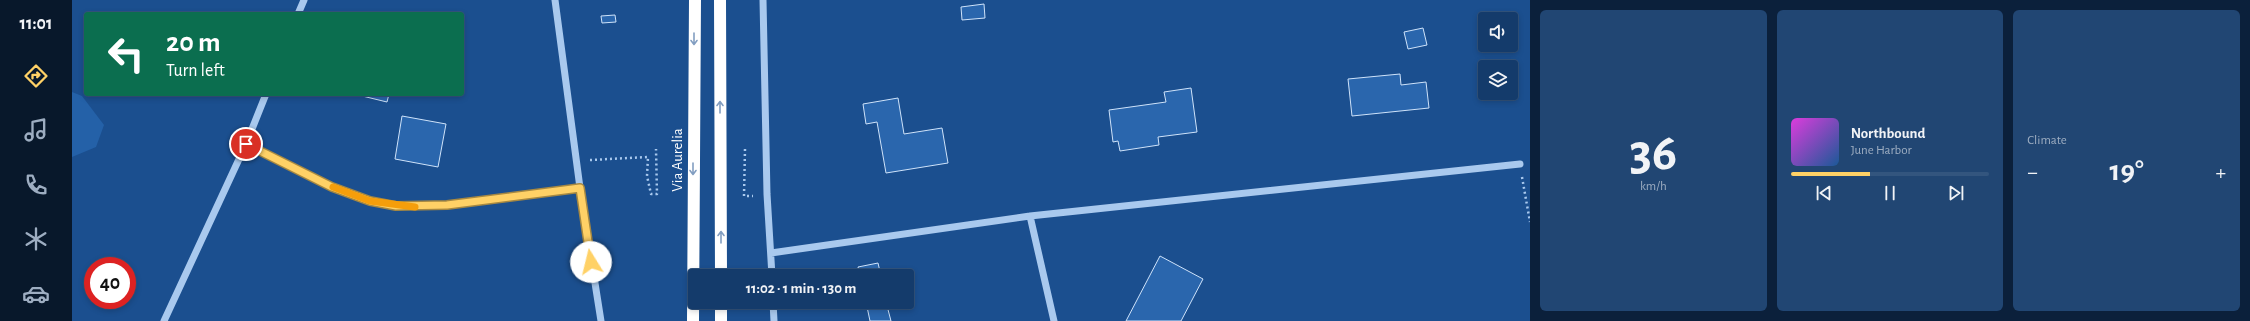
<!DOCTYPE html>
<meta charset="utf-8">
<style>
:root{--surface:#143b6b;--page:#214673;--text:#f1f3f6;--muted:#9dadc1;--line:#33557e;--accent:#ffd166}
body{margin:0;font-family:"Alegreya Sans",sans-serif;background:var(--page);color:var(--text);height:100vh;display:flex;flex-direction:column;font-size:15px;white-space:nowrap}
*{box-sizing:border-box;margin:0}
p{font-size:13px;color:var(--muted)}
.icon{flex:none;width:22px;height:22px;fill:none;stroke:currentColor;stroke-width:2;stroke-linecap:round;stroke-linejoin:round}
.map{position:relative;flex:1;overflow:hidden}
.side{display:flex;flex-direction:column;gap:10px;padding:10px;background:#0b203b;width:720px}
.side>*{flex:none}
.guide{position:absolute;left:12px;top:12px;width:380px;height:84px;border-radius:4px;box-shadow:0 2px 6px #0003,0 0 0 1px var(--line);background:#0b6e4f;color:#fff;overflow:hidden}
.fabs{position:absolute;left:1406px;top:12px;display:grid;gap:8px}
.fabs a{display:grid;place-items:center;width:40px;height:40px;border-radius:4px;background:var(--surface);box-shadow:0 2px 6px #0003,0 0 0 1px var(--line);font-size:20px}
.speed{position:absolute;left:12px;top:257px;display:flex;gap:8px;font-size:20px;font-weight:700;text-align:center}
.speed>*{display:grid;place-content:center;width:52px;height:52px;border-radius:50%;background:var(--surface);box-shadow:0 2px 6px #0003,0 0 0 1px var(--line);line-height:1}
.speed .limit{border:6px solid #d22;background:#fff;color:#111}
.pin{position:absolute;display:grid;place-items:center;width:34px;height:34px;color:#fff;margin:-17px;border:2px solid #fff;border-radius:50%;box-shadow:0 1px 4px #0007}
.me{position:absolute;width:44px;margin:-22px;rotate:351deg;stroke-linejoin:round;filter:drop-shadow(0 0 3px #0008)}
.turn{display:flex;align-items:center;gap:14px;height:84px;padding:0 16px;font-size:18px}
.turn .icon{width:52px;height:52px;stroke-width:2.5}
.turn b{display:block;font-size:28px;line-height:34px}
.big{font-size:30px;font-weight:700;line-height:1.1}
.side .widget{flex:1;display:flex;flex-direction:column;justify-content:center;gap:6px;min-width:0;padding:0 14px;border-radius:6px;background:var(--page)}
.side .dial{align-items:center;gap:0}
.dial b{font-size:52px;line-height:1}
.song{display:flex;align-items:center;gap:12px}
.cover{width:48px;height:48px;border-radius:6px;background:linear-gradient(135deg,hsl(300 70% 55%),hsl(210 70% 35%))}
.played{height:4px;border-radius:2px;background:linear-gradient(90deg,var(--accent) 40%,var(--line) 40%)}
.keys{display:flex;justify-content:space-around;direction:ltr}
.heat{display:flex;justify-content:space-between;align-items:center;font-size:22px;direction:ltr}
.side .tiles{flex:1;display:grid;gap:10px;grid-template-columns:repeat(3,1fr)}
.trip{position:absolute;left:616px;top:269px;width:226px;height:40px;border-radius:4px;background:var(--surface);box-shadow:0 2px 6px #0003,0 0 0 1px var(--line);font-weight:700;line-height:40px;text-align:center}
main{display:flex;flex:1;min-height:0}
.menu{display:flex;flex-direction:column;width:72px;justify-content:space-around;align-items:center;background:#08182b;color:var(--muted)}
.menu .icon{width:28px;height:28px}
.menu .active{color:var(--accent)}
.menu b{font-size:18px;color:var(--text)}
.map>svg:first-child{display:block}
.green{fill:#2461a8}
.building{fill:#2a66ad;stroke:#cfe3fa}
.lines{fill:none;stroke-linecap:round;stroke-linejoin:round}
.path{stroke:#a9c9ee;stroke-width:2.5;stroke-dasharray:2 3;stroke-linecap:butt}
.minor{stroke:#a9c9ee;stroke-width:7}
.highway{stroke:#fff;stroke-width:12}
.oneway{stroke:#829ec1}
.route-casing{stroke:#a68842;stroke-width:10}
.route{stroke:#ffd166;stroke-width:7}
.slow{stroke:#f59e0b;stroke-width:7}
.labels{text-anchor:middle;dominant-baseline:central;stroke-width:4;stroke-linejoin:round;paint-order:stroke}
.street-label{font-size:15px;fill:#fff;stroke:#1b4f8f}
</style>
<main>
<nav class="menu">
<b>11:01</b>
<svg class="icon active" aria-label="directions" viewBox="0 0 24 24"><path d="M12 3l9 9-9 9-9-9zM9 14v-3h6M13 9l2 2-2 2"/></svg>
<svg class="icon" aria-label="music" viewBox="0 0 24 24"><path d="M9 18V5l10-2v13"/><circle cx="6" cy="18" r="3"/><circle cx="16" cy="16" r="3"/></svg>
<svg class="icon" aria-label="phone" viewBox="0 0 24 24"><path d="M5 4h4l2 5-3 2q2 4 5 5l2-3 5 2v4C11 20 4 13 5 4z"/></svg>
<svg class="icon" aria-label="climate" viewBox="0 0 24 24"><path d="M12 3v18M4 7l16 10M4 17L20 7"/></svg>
<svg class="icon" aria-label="car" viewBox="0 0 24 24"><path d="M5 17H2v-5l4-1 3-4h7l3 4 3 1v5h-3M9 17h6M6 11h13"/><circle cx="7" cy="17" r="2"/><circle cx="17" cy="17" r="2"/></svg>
</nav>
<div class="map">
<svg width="1458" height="321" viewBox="0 0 1458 321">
<rect width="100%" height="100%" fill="#1b4f8f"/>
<!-- green -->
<path class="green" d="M0,92L10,96L32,125L24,147L0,157Z"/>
<!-- building -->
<path class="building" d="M912,4L913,18L890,20L889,7Z
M543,15L544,22L530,23L529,16Z
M1351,28L1355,45L1336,49L1332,32Z
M1328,74L1329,85L1354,82L1357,108L1280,116L1276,79Z
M1119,88L1125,132L1086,137L1087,145L1048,151L1046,141L1041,142L1037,110L1094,102L1092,92Z
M282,94H317L315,102Z
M826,98L832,134L870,128L876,163L814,173L805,122L794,124L791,104Z
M330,116L374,124L366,167L323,159Z
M1088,256L1131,279L1109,321H1054Z
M806,263L809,276H788L786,267Z
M794,302H814L819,321H798Z"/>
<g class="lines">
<!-- path -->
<path class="path" d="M673,149L672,196H681
M518,160L576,157L575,176L579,194H585L584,149
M1450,177L1458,222"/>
<!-- minor -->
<path class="minor" d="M483,0L508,188L529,321
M691,0L695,194L700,276
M226,14L232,0
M174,144L260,187L298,201L324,206L375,205L508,188
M958,216L982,321
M699,253L958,216L1448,164
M701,302L702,321
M92,321L174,144L194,94"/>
<!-- highway -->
<path class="highway" d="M648,0L649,276
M649,302V321
M621,321L623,0"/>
</g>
<!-- one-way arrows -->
<defs><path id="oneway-shaft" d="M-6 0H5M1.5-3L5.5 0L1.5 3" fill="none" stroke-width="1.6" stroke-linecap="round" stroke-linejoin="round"/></defs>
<g class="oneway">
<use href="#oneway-shaft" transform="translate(622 39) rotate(90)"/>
<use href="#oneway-shaft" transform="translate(648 107) rotate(-90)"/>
<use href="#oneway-shaft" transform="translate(621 169) rotate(90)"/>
<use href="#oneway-shaft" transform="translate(649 237) rotate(-90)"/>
</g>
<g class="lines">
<defs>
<path id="route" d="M174,144L260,187L298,201L324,206L375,205L508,188L519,262"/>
</defs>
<!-- route casing -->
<use href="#route" class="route-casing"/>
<!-- route -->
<use href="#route" class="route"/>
<!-- slow -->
<path class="slow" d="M261,187L298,201L343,207"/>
</g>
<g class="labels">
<!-- street labels -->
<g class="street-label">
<text transform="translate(605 160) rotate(-90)">Via Aurelia</text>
</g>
</g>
</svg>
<div class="fabs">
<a><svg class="icon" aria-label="sound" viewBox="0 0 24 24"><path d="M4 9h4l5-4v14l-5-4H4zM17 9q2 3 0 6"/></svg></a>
<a><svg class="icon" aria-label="layers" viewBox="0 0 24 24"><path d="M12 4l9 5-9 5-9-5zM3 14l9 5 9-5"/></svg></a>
</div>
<div class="speed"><div class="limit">40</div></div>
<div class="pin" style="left:174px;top:144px;background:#d93025"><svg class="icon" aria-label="arrive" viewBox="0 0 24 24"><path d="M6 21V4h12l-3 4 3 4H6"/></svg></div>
<svg class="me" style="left:519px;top:262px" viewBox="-20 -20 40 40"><circle r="19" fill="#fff"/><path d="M0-13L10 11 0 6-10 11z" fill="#ffd166"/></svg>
<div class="trip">11:02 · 1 min · 130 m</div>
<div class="guide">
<div class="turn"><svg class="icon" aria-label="left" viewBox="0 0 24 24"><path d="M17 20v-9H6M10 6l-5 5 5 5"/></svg><div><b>20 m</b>Turn left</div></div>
</div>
</div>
<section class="side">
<div class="tiles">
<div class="widget dial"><b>36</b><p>km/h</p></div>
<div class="widget">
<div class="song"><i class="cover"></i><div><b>Northbound</b><p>June Harbor</p></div></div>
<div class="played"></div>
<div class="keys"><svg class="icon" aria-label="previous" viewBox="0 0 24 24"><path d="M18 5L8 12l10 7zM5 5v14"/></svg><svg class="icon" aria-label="pause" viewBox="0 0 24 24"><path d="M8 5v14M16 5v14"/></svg><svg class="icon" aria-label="next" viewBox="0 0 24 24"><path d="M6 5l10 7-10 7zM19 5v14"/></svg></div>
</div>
<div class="widget"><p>Climate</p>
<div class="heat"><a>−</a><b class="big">19°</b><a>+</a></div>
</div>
</div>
</section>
</main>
